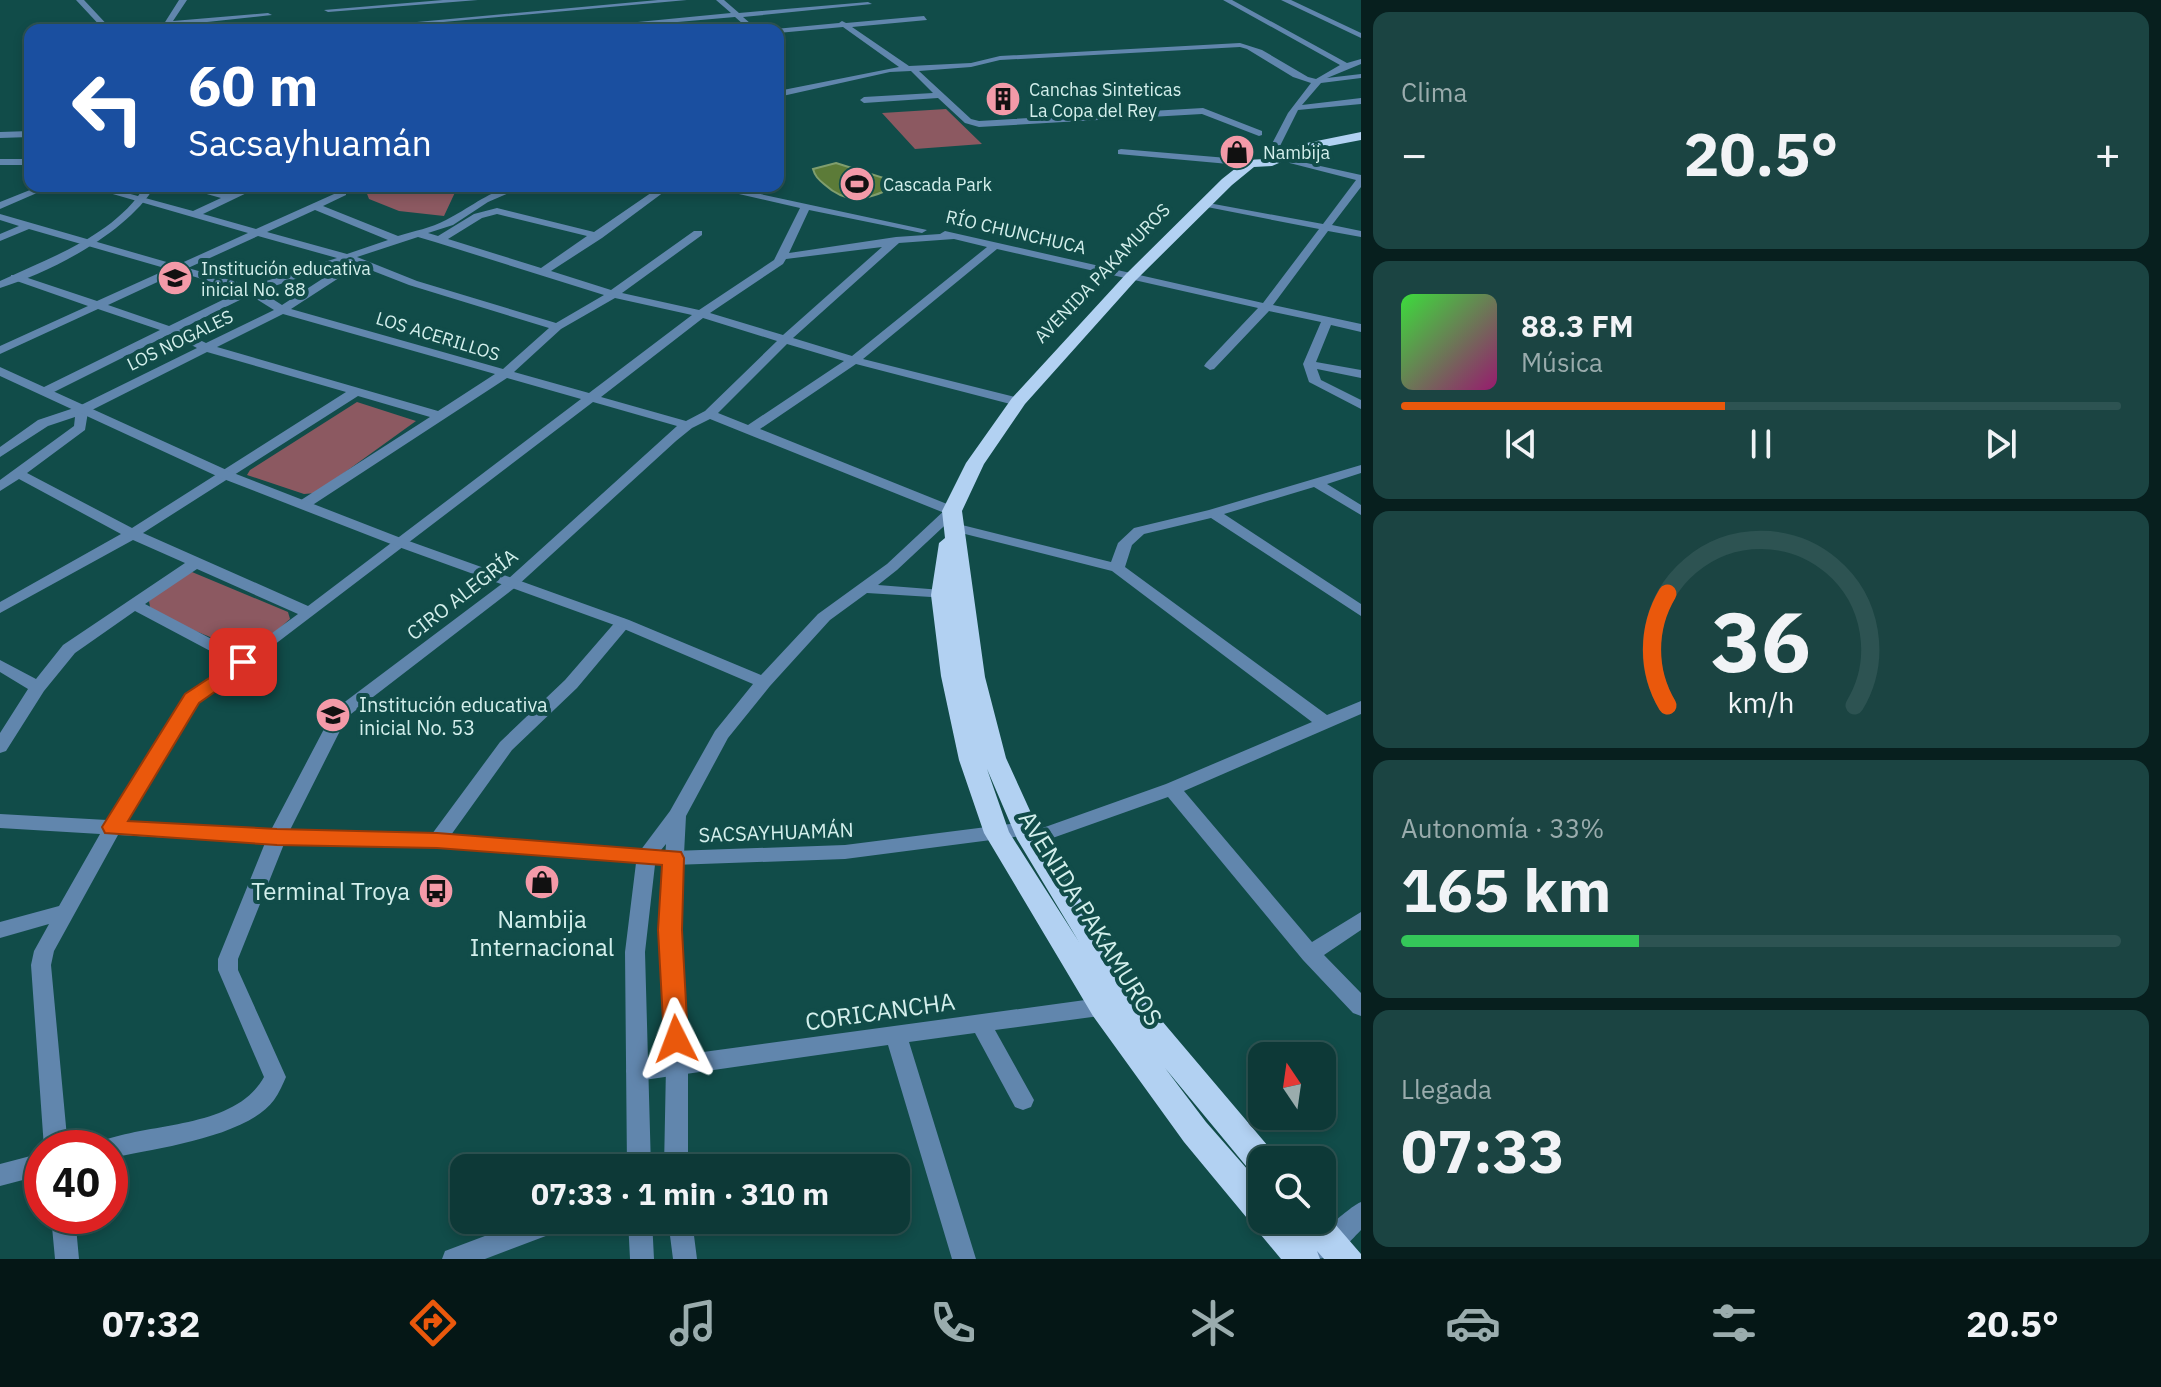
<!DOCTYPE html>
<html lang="es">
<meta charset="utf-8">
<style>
:root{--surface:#0d3937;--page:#1b4442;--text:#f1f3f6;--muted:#9aacad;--line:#2d5352;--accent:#ea580c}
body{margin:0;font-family:"IBM Plex Sans",sans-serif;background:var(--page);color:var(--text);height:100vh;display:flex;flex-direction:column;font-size:30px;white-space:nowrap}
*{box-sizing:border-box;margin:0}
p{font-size:26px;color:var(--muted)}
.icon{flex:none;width:44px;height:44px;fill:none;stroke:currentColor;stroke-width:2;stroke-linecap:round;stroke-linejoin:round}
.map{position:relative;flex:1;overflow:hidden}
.drawer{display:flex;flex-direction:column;gap:12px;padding:12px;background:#071f1e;width:800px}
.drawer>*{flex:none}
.hud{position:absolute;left:24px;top:24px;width:760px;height:168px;border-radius:16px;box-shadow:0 4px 12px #0003,0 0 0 2px var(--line);background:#1a4fa0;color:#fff;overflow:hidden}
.needle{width:52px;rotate:347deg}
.fabs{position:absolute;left:1248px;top:1042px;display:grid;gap:16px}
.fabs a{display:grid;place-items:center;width:88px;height:88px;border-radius:16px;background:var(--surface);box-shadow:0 4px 12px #0003,0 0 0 2px var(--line);font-size:40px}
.speed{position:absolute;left:24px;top:1130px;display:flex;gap:16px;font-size:40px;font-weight:700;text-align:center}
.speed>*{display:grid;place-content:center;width:104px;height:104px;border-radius:50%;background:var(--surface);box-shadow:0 4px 12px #0003,0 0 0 2px var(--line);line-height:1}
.speed .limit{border:12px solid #d22;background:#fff;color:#111}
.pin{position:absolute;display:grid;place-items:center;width:68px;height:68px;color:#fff;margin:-34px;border-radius:16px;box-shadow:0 4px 12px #0006}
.me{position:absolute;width:88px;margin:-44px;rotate:357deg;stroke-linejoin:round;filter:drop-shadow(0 0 6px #0008)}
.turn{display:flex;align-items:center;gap:28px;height:168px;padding:0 32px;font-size:36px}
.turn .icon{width:104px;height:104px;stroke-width:2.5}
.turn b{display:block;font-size:56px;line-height:68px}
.big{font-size:60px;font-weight:700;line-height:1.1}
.drawer .widget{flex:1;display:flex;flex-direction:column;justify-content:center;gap:12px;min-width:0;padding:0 28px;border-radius:16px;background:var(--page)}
.drawer .dial{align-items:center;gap:0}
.dial svg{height:208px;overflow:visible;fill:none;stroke:var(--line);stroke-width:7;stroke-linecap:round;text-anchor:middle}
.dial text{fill:var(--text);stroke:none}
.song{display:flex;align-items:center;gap:24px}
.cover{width:96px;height:96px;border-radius:12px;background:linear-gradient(135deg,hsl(120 70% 55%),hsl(320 70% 35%))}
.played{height:8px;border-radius:4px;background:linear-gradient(90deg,var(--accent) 45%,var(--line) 45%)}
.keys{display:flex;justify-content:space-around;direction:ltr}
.heat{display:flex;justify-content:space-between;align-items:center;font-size:44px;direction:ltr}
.charge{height:12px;border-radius:6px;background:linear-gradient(90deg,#34c759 33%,var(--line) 0)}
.trip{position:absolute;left:450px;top:1154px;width:460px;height:80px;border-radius:16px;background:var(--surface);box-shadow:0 4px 12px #0003,0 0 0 2px var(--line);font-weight:700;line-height:80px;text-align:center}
.dock{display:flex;height:128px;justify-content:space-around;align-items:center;background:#051716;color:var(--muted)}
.dock .icon{width:56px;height:56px}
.dock .selected{color:var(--accent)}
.dock b{font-size:36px;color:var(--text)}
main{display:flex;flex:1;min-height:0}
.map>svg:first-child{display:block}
.green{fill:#8c5961}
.water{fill:#5c7b38;stroke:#809e6e;stroke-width:2}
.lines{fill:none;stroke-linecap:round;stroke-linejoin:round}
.minor{fill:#6186ad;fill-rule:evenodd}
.tertiary{fill:#6186ad;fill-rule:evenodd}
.trunk{fill:#b2d1f2;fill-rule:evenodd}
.route{fill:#ea580c;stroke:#983908;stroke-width:2}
.labels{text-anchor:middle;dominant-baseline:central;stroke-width:8;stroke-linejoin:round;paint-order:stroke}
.far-poi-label{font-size:18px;fill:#d3efec;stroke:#114c49;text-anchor:start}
.far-street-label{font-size:18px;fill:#d3efec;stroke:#114c49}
.street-label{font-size:20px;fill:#d3efec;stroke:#114c49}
.poi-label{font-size:20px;fill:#d3efec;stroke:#114c49;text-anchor:start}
.near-poi-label{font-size:24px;fill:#d3efec;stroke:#114c49;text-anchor:end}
.near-street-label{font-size:24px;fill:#d3efec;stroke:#114c49}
</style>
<main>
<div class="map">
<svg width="1361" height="1259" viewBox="0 0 1361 1259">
<rect width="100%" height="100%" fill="#114c49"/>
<!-- green -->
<path class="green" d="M946,109L982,144L915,149L882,113Z
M364,186H458L444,216L399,211L369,199Z
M357,402L416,421L316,493L304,494L247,475L250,470Z
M192,572L288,612L290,619C279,628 264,646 249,648C234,650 161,617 150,607L149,601L178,577Z"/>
<!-- water -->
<path class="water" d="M836,163L887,179L894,187C867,200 848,206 824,184C818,179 815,176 813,169Z"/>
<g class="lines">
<!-- minor -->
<path class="minor" d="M179,0H187L173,21L268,13L272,15L170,26L168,30H160Z
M443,0H478L328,12L324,10Z
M658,0H687L410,25L406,23Z
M716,0H724L739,13L868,2L872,4L743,17L758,30H750L735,17L586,30H555L731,13Z
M1223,0H1232L1347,63L1361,59V64L1327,78L1361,74V78L1321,83L1302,105L1361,98V104L1298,110L1275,156L1361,175V187L1332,225L1361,231V237L1328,231L1273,305L1361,324V332L1331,325L1316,362L1361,370V378L1317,369L1321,380L1361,400V409L1309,382L1303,364L1321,322L1269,311L1214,369L1210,370L1204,366L1206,363L1258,308L997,249L863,359L1023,399V405L1018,406L856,364L760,429L957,508L959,511L957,514H947L710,419L692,428L676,441L517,586L347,717L290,830L432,834L500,742L565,680L617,620L623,618L631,623L629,626L577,688L512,750L451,835L673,851L845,845L1025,822L1032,824L1034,831L1166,784L1312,722L1112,571L949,530L947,527L949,524L954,523L1111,562L1118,543L1134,528L1209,510L1361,465V473L1327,484L1361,505V515L1314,487L1224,514L1361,604V616L1211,518L1144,534L1132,545L1125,567L1327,715L1361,701V714L1184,791L1312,942L1361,912V930L1324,955L1361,993V1016L1353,1013L1303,960L1168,797L1030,846L1023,844L1021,839L1022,836L845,859L673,865L437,848L284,844L238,959V970L286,1077C283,1084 279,1093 274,1100C247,1137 153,1149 110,1158V1148H98L102,1141C151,1122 235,1129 264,1077L218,970V959L265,843L118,835L54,951L51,965L68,1148H44L31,965L34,951L49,924L0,938V922L59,906L100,834L0,828V814L107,820L186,695L231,662L135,611L75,653L44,691L6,751L0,753V733L28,689L0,672V660L36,679L63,645L185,563L133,540L0,613V602L121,534L19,479L0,491V480L74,426L75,417L48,426L0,457V447L38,420L77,407L197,348L170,334L50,394H42V388L160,330L98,309L0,354V346L88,306L11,279V275H19L97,301L168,269L29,229L0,241V234L19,226L0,220V214L177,265L248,233L85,186H101L193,211L221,198L178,186C193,186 221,195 230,194C241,193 245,186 261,186L203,214L256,229L343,190L346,191V195L323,206L398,236C414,231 431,228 446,220C473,207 493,186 525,186L488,202L453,225L428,233L438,236L474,214L497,208L594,232L661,186H672L602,238L551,271L611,290L694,231H702V235L622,293L699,310L774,260L800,208L704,186H723L927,230L922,233L809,210L789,253L896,237L940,234L945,231L1263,303L1319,229L1207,207L1203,206V202L1323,224L1356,180L1274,159L1270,165H1264L1262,163L1288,113L1311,83L1293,77L1247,49L1240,47L1000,60L971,67L919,71L971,119L979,121L1203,108L1262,131V135L1259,136L1202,114L979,127L965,123L938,98L864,103L860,100L864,97L933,93L911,71L890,72L778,97V91L899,67L843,27L778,33L775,29L839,23L842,21L846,23L924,16L927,20L852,27L909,66L971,63L1000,56L1240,43L1262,50L1308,77L1316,79L1340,65ZM315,210L388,240L347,254L267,232ZM497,214L587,236L541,268L448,239L482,218ZM258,236L337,258L251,286L188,268ZM418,237L435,242L604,295L556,323L417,281L357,257ZM954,239L987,247L852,356L793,338L899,243ZM882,247L783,335L710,313L783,264L786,259ZM350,262L409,285L549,328L503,369L291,309L345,274ZM339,264L336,270L282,305L260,291ZM179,272L241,291L169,326L108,305ZM250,295L274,310L206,343L179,330ZM615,298L692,315L589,393L514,372L561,329ZM283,314L495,374L438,411L217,347ZM703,318L777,341L705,411L686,421L601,397ZM787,344L844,361L748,425L718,413ZM207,352L346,392L132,528L27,473L85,430L88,412ZM507,378L581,399L308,606L143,533L358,396L430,417L301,500L299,503L301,506H311ZM593,402L677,426L507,580L334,710L271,830L126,821L198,703ZM197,569L298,614L242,655L145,604Z
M1281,0H1291L1361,33V38Z
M30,131V137L0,138V132Z
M1121,149L1251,160L1256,163L1251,166L1118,154V150Z
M0,159H30V165H0Z
M40,186H53L0,209V202Z
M1107,997L1115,1000L1118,1006L1115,1012L1107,1015L995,1030L1034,1100L1031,1107L1023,1110L1015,1107L975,1033L909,1042L976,1259H952L888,1045L637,1081L629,1078L626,1071L629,1064L637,1061Z
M42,1153V1175L0,1186V1164Z
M1361,1202V1230C1333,1259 1338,1259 1298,1259C1301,1250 1351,1205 1361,1202Z
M51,1216H75L79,1259H55Z
M527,1220H570L567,1228L485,1259H442L445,1251Z"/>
<!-- tertiary -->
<path class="tertiary" d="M76,0H84L112,30H104Z
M145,186H155C127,233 51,272 0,288V281C51,257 114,236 145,186Z
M0,367L231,472L406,540L629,620L761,675L818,614L887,564L947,508H957L959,511L957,514L897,570L878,585L942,590L950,595L947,598L867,593L830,620L770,686L728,738L686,816L680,930L688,1066V1168H664L666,1066L660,930L666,844L656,856L645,952L651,1168H627L625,952L637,855L670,811L715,731L753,684L617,626L396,546L221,478L0,376Z
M628,1220H652L654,1259H630Z
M668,1220H692L697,1259H673Z"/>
<!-- trunk -->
<path class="trunk" d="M1361,132V140L1309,150L1272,166L1254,167L1232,185L1136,280L1025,404L984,464L962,511L985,677L1006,758L1042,837L1140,995L1273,1152L1277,1160H1262V1177L1251,1172L1165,1068L1206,1122L1262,1186V1220H1291L1297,1227L1294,1220H1322V1209L1361,1254V1259H1324L1317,1251L1320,1259H1281L1184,1142L1093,1016L984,833L959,760L941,676L931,595L939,543L945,538L942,511L966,463L1012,398L1126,274L1222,179L1246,160L1265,159L1302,144ZM987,769L1017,839L1079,942L1009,832Z"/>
</g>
<!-- route -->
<path class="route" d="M243,656L253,662L250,667L199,703L128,821L277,829L437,833L681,852L684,858L682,930L688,1039L685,1046L676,1049L667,1046L664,1039L658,930L662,865L437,848L277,845L105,833L102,827L185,694Z"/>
<!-- icons -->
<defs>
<symbol id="building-disc" viewBox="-11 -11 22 22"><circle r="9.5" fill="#f39aa8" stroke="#114c49"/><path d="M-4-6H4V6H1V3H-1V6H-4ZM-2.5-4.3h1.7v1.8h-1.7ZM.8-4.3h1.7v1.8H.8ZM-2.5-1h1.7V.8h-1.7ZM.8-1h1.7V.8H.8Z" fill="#111"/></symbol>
<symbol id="shop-disc" viewBox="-11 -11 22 22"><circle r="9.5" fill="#f39aa8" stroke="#114c49"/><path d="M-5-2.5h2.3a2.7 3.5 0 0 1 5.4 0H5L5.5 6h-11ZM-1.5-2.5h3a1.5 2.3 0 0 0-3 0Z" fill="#111"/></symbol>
<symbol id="stadium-disc" viewBox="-11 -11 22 22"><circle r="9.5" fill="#f39aa8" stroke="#114c49"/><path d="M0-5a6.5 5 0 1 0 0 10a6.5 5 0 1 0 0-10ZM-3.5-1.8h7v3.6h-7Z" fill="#111"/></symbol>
<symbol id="school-disc" viewBox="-11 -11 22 22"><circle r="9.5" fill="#f39aa8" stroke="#114c49"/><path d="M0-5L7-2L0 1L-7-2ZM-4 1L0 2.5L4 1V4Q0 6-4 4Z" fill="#111"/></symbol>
<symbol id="bus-disc" viewBox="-11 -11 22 22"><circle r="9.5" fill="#f39aa8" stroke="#114c49"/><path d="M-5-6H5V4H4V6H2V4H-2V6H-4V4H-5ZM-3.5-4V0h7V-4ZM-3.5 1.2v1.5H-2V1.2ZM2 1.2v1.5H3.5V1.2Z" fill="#111"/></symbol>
</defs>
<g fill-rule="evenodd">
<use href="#building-disc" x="983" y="79" width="40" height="40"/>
<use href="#shop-disc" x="1217" y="132" width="40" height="40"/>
<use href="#stadium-disc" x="837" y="164" width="40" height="40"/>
<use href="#school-disc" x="155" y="258" width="40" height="40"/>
<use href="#school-disc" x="313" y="695" width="40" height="40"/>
<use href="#shop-disc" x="522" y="862" width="40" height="40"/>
<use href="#bus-disc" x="416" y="871" width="40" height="40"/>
</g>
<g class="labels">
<!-- far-poi labels -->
<g class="far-poi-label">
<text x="1029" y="89">Canchas Sinteticas<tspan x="1029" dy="21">La Copa del Rey</tspan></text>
<text x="1263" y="152">Nambija</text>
<text x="883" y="184">Cascada Park</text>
<text x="201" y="268">Institución educativa<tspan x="201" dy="21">inicial No. 88</tspan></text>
</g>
<!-- far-street labels -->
<g class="far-street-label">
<text transform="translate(1016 232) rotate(13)">RÍO CHUNCHUCA</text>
<text transform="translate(1102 273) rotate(-46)">AVENIDA PAKAMUROS</text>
<text transform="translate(438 336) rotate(17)">LOS ACERILLOS</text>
<text transform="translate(180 340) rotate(-26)">LOS NOGALES</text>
</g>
<!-- street labels -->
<g class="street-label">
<text transform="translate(462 594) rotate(-38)">CIRO ALEGRÍA</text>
<text transform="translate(776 832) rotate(-2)">SACSAYHUAMÁN</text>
</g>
<!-- poi labels -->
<g class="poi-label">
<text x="359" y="704">Institución educativa<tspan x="359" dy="23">inicial No. 53</tspan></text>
</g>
<!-- near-poi labels -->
<g class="near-poi-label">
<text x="410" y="891">Terminal Troya</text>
<text x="542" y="919" text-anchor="middle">Nambija<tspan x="542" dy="28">Internacional</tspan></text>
</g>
<!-- near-street labels -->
<g class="near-street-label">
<text transform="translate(1091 918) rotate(58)">AVENIDA PAKAMUROS</text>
<text transform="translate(880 1011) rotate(-8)">CORICANCHA</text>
</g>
</g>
</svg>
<div class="fabs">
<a><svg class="needle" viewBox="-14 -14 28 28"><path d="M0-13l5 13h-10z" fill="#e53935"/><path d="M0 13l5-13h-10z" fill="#9aacad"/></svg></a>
<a><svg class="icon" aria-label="search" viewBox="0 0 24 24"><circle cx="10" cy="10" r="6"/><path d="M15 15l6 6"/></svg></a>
</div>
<div class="speed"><div class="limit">40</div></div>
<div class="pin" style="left:243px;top:662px;background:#d93025"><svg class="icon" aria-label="arrive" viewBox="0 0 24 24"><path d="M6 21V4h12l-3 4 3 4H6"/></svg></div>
<svg class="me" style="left:676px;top:1039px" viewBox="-20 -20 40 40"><path d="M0-17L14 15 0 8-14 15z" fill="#ea580c" stroke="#fff" stroke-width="4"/></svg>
<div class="trip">07:33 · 1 min · 310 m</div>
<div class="hud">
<div class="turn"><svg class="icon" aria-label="left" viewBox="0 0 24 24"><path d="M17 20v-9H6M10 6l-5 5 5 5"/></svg><div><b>60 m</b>Sacsayhuamán</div></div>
</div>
</div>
<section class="drawer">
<div class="widget"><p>Clima</p>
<div class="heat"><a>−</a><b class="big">20.5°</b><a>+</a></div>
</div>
<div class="widget">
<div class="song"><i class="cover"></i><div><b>88.3 FM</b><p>Música</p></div></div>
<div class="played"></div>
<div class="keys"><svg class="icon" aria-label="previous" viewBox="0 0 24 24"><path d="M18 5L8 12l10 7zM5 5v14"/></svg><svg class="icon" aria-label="pause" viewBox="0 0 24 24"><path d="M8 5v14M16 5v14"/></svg><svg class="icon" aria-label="next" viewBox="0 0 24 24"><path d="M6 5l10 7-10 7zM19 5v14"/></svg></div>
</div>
<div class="widget dial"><svg viewBox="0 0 100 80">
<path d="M14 69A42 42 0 1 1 86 69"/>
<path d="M14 69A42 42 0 0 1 14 26" stroke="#ea580c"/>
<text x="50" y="56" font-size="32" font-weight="700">36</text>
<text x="50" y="72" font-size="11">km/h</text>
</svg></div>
<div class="widget"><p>Autonomía · 33%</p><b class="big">165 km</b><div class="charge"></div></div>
<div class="widget"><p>Llegada</p><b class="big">07:33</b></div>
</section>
</main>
<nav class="dock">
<b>07:32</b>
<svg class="icon selected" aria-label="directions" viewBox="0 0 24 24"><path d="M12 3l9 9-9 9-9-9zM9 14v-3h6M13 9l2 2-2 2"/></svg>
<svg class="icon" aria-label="music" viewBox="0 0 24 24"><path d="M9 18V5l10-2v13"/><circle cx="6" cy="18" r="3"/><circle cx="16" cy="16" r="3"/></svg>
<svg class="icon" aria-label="phone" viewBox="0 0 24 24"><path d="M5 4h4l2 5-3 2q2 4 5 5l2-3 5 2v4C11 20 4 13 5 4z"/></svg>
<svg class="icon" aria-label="climate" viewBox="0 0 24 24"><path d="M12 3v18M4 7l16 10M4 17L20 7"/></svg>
<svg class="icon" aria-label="car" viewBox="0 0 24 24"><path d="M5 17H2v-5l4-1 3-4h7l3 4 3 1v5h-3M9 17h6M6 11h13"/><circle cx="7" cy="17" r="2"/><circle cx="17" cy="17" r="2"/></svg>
<svg class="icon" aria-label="filters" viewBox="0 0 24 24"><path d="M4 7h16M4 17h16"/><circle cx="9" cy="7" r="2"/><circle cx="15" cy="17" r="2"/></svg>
<b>20.5°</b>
</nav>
